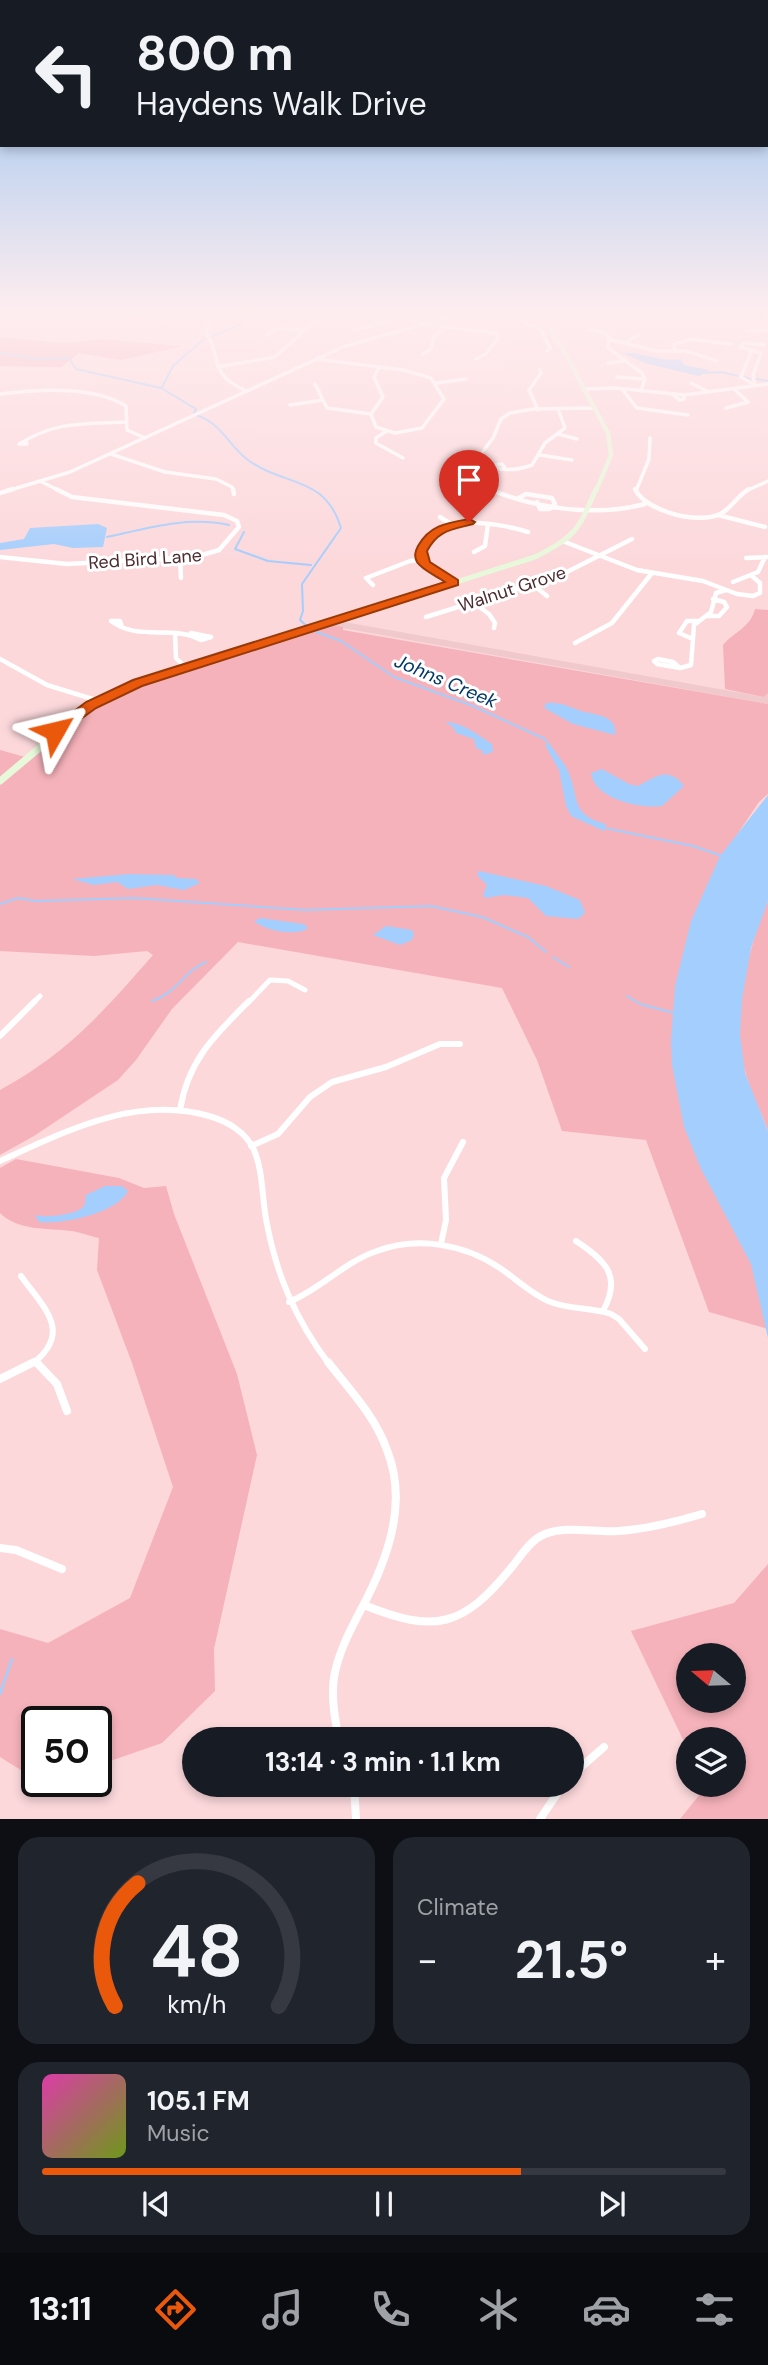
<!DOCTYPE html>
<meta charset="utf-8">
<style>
:root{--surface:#171b24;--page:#20242c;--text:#f1f3f6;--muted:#9ea1a6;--line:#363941;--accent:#ea580c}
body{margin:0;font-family:"DM Sans",sans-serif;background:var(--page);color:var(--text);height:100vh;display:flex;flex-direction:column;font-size:26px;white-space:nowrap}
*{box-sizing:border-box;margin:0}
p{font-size:23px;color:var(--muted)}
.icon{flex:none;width:38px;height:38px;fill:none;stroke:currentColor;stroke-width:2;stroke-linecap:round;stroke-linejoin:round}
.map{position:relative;height:1819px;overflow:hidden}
.side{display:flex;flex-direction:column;gap:18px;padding:18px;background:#0d0f14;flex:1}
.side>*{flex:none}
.banner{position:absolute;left:0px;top:0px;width:768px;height:147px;box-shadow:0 4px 10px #0003;background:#171b24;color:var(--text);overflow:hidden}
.needle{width:46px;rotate:289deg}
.fabs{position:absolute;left:676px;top:1643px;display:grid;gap:14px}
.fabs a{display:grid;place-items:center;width:70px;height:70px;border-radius:50%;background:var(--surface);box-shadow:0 4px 10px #0003;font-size:35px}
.speed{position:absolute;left:21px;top:1706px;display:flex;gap:14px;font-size:35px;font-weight:700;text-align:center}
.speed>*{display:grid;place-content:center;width:91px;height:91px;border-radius:50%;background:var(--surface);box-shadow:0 4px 10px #0003;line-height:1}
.speed .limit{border:4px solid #111;border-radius:10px;background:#fff;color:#111}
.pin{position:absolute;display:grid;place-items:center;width:60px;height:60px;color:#fff;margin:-72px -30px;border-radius:50% 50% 50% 0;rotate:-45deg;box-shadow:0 0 7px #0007}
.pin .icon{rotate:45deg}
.me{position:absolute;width:77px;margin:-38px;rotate:53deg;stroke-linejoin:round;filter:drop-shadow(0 0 5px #0008)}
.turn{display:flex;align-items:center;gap:24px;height:147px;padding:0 21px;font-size:32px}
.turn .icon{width:91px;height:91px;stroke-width:2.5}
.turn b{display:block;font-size:49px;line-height:60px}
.big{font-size:52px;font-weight:700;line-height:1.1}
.side .widget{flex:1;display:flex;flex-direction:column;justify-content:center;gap:10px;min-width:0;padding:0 24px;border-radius:21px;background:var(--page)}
.side .dial{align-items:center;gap:0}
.dial svg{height:182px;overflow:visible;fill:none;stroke:var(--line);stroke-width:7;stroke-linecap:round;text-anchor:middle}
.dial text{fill:var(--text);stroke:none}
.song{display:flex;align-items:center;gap:21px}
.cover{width:84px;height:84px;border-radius:10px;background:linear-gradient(135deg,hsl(320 70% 55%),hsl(80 70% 35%))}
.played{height:7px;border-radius:4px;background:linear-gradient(90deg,var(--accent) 70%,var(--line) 70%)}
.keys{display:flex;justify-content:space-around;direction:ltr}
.heat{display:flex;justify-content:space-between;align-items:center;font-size:38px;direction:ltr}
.side .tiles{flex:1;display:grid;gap:18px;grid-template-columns:1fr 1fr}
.widget:last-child{grid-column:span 2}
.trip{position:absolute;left:182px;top:1727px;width:402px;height:70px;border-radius:35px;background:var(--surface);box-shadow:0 4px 10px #0003;font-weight:700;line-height:70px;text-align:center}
.menu{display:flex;height:112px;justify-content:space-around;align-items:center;background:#090b0e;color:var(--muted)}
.menu .icon{width:49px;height:49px}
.menu .active{color:var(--accent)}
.menu b{font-size:32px;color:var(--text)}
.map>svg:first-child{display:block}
.built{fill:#f0c9cd}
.green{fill:#f6b2ba;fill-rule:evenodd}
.water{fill:#a4cefd}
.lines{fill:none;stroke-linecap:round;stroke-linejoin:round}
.stream-far1{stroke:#a4cefd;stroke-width:2}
.stream{stroke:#a4cefd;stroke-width:2.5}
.minor-far4{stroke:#fff;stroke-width:3.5}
.minor-far3{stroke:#fff;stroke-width:4.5}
.minor-far2{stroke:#fff;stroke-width:5}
.minor-far1{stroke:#fff;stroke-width:6}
.minor{stroke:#fff;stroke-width:8}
.tertiary-far1{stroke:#fff;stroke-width:3.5}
.tertiary{stroke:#fff;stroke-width:4.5}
.secondary-far2{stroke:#e8f8da;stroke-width:4.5}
.secondary-far1{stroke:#e8f8da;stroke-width:5}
.secondary{stroke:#e8f8da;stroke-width:7}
.route{fill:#ea580c;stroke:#983908;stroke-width:2}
.labels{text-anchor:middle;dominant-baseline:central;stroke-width:6;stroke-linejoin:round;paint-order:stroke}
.far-street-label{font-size:18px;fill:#4d2c31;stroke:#fff}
.far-water-label{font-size:19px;font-style:italic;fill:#003665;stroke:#fff}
</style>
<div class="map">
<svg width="768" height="1819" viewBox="0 0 768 1819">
<rect width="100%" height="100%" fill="#fcd8db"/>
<!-- built -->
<path class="built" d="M333,620L764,697L768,693V704L320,624Z"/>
<!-- green -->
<path class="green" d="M0,337L65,343L101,339L183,346L121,360L79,353L61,367L0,366Z
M755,609L768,610V693L764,697L725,689L723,645C735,631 750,628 755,609Z
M320,623L343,627V630L768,704V794L759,802L724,854L750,1242L768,1329L709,1312L646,1140L562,1131L537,1060L502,988L238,942L172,1009L136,1060L118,1080L34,1136L0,1155V1090C68,1053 103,1012 153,955L147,951L94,956L0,951V750L25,757C58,733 90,705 127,687C188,657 257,647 320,623Z
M768,901V1131C761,1112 752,1094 746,1075C730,1025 747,948 768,901Z
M16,1159L119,1178L144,1188L166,1186L174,1214L237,1374L257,1455L214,1649L215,1691L162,1743L96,1766V1722H37V1777H32L0,1757V1629L48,1643L130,1598L173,1487L132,1363L97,1270L99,1238C90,1236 80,1232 71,1231C47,1228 18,1231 0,1213V1168Z
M768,1564V1819H680L705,1788L704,1785H733V1740H688V1750L631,1631L734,1603ZM688,1656H733V1701H688Z"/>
<!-- water -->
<path class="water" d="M622,353C641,351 661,363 681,359L684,365L709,370L699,376L645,363Z
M98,524L107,528L103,547L73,548L54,544L0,550V543L24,539L30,528Z
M547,703C561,702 569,707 581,711C595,715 618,715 615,735L573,724L546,709L544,706Z
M445,722C462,722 478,735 492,744L493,752L482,755L483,751L476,748L474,739L456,733L453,727Z
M547,744C554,752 564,761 568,771C580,799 570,815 606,824L604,831L571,816L566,806L559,770L545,745Z
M602,769L629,784L638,786C654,778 668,765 684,786L662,806C640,809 594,799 591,773Z
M768,795V901L751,948L742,1000L740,1035L745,1073L768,1131V1338L751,1264L701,1169L684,1127L672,1065L671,1041L675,986L691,921L720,856Z
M479,871L546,886L580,900L585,913L578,919L546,916L528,898L504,895L485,898L483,895L487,885L477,875Z
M129,874L173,875L178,878L196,879L200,883L184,890L157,885L128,889L117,882L94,885L72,879Z
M261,918L303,924L307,926V929C295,936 265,931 254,921Z
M386,926L412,930L414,934L412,940L400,945L373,935Z
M105,1186H122L128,1191C118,1213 60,1225 39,1222L35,1215C43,1218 78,1215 84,1206C86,1203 85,1198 86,1195Z"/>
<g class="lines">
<!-- stream-far1 -->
<path class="stream-far1" d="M213,336L242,324L256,311
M0,353L38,359L69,358L76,369L161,388L196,409L194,413C200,417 207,419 213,424C226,434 234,450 248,460C285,487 325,475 341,528L302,584L303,611L300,620L309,628
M705,373L721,372L738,376
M744,377L750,379
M756,379L768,381
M162,387L173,366L204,339
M244,532L235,549L268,561L311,565
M107,537C148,528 187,516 229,525
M314,631L341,641L394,677L473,706L545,739L557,756
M605,828L693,846L722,856
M0,904L18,898L36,901L135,898L305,910L431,906L482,917L528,937L546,952
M553,957L569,967
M627,996L640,1004L674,1013
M152,1001C177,993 184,971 206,962"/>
<!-- stream -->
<path class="stream" d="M0,1694L12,1659"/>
<!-- minor-far4 -->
<path class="minor-far4" d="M150,311L161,321
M206,311L213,316L206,332C224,363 207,372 246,391
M387,311L426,325
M509,311L505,315L516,316
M518,311L516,316L527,324L540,328L550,348L547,351
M686,311L691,320
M765,311L768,314
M211,313L223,311
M126,317L150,313
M19,318L32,311
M72,319L84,311
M425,323C449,331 473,327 497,334L498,338L486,354L476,359
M355,330L424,311
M588,330L604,332L609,337L608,348L642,373L645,379L641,391
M749,331L768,330
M266,335L279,328L305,330
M608,339L656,351H687L717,361
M626,342L640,334
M752,350L741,377L753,384
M676,351L673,345L690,339L731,344
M423,354L431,349L434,337L442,329
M315,359L404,370L431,378L444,399L422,428L395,433L376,427L371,414L383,397L374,377L378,369
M608,363L624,361
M218,367L275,357L326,311
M617,377L645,379
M436,383L466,379
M691,383L709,392
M315,384L327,408L371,414
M755,385L753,375L761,353L740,347L745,343L764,345
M585,389L616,388L684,395L768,384
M622,389L637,408L688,415
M0,394C38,389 93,385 126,406L127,430L145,438
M672,394L680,400L684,399V395
M290,405L323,400
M726,408L748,402L734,389
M558,409L565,428L545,443L532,465C513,472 494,472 478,458L493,438L501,419L510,413L533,409L595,408
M538,410L529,390L541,373L540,370
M385,432L376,438V443L403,458
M558,434L577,439
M26,441L27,444H19C56,421 84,424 126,422
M111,454L165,472L216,479L232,487L233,491
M540,455L572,460
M488,466L502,464L506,469
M490,466L482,473L481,483L493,491
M455,481L480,480
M42,482L60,491
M636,491L649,459L650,438
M746,491L768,481"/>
<!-- minor-far3 -->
<path class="minor-far3" d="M233,489L234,494
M489,489C536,509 596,517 645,504
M635,489C645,511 698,525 720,514C731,509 738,495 749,489
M517,499L526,494L552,498L555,504L550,509H540L537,502
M718,515L765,527
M440,517L451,524
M565,542L637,570L703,581L737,594L753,596L760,593V583L752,576
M474,552L485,546L488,524
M0,557L67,564L195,557L219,550L239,527L237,521L224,515L72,497L56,489
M180,558L181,578
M746,558L767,557
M454,582L422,560C416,507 499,523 528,532
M733,582L758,572L765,557
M532,584L547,596
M373,585L366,578L410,561L422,560
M471,601L489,614L495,623L494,628
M706,616H719L727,607L724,602L713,599
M426,617L561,575L632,539
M122,627L120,621H111C139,642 172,624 201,640L211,637L191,633
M175,633L176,658L185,667
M693,639L679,633L687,621H697
M575,643L612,623L652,573
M0,659L47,685L99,701
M658,659L673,662L680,668L657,664L654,661Z
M680,668L691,665L694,625L711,612L716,593L726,590"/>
<!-- minor-far2 -->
<path class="minor-far2" d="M33,1003L40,996
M248,1003L270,980L288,981L305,990"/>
<!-- minor-far1 -->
<path class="minor-far1" d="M0,1036L35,1001
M180,1110C188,1060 215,1035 249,1001
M251,1146L278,1134L310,1097L332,1082L386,1067L440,1044H460
M0,1161C66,1131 135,1095 209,1116C227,1121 246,1132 254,1150C263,1171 262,1197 266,1219C276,1274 295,1319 329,1364
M576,1241C606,1261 622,1276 603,1311
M441,1244L446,1220L444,1178L463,1142
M21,1276C43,1307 74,1332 32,1364
M289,1302C321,1289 344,1262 377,1251C418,1236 464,1244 500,1268C516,1279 530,1293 548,1301C568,1310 591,1307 611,1314L619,1319L645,1349"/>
<!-- minor -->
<path class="minor" d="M328,1362C350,1390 375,1416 387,1450C407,1500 390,1552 367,1598C354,1623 339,1649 334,1677C331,1699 335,1719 339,1740
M37,1363L57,1384L67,1411
M0,1379L34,1362
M0,1548L16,1550L62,1569
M364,1605C435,1634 463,1627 511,1568C521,1556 530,1540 545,1534C567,1525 595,1533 619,1531C647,1529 675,1522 702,1514
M314,1740L336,1732
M572,1775L604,1747
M354,1785L356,1819
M540,1819L563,1785"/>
<!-- tertiary-far1 -->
<path class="tertiary-far1" d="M7,491L70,472L343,347L469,311"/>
<!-- tertiary -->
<path class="tertiary" d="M0,493L13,489"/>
<!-- secondary-far2 -->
<path class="secondary-far2" d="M549,311L548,322L608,433L611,455L596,491"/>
<!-- secondary-far1 -->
<path class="secondary-far1" d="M76,717L125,688L535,557C576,536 578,531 596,489"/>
<!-- secondary -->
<path class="secondary" d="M0,781L79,715"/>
</g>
<!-- sky -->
<linearGradient id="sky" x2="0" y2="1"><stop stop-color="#8dbef0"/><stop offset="0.55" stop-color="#feedef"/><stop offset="1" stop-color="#feedef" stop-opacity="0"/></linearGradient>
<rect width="768" height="566" fill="url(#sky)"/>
<!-- route -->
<path class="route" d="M469,519L475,522L473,524C451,530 438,530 427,551L430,562L458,580V585L142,686L96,708L60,734H50L48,731L86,702L133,680L445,582C437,576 422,570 417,562C414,556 415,552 418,546C430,525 447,523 469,519Z"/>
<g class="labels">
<!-- far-street labels -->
<g class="far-street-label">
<text transform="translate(145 559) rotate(-4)">Red Bird Lane</text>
<text transform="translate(512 589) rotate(-18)">Walnut Grove</text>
</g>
<!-- far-water labels -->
<g class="far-water-label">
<text transform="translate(446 681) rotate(23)">Johns Creek</text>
</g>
</g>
</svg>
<div class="fabs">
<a><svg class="needle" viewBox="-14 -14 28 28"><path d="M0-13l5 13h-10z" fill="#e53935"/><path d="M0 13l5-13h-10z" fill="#9ea1a6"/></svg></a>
<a><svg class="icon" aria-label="layers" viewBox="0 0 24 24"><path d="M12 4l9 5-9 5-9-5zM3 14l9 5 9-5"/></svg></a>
</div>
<div class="speed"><div class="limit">50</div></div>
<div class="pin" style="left:469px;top:522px;background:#d93025"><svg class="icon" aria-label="arrive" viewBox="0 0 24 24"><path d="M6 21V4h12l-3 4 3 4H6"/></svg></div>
<svg class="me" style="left:55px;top:731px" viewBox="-20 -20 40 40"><path d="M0-17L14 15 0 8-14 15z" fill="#ea580c" stroke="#fff" stroke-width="4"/></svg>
<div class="trip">13:14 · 3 min · 1.1 km</div>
<div class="banner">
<div class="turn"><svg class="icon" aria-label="left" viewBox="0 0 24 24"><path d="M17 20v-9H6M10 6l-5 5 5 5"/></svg><div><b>800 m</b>Haydens Walk Drive</div></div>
</div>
</div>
<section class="side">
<div class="tiles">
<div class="widget dial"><svg viewBox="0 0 100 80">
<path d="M14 69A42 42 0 1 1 86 69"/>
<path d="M14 69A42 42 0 0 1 24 15" stroke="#ea580c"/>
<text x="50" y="56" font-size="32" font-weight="700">48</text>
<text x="50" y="72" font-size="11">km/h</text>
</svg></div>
<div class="widget"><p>Climate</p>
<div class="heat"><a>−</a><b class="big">21.5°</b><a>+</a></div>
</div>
<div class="widget">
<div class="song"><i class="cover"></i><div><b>105.1 FM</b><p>Music</p></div></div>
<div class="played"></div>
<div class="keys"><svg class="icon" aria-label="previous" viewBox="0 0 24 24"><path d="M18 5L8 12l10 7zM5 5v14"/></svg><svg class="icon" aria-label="pause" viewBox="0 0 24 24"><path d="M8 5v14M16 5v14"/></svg><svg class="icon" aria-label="next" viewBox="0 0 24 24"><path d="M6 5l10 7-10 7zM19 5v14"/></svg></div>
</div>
</div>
</section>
<nav class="menu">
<b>13:11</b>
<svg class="icon active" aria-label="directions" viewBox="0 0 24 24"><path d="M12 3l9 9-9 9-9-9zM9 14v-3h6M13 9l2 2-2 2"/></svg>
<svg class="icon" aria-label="music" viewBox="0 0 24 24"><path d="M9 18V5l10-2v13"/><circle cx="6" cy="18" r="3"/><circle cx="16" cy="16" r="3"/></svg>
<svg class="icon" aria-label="phone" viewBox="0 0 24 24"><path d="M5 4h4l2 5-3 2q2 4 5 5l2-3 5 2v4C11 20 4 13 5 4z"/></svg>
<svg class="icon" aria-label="climate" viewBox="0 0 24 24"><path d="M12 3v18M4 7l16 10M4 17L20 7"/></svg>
<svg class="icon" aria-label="car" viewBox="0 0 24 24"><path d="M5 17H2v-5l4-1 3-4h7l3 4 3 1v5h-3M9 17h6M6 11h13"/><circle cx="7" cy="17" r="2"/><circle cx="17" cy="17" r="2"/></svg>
<svg class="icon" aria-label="filters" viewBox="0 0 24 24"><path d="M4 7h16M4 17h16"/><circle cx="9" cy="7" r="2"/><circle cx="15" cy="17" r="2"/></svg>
</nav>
